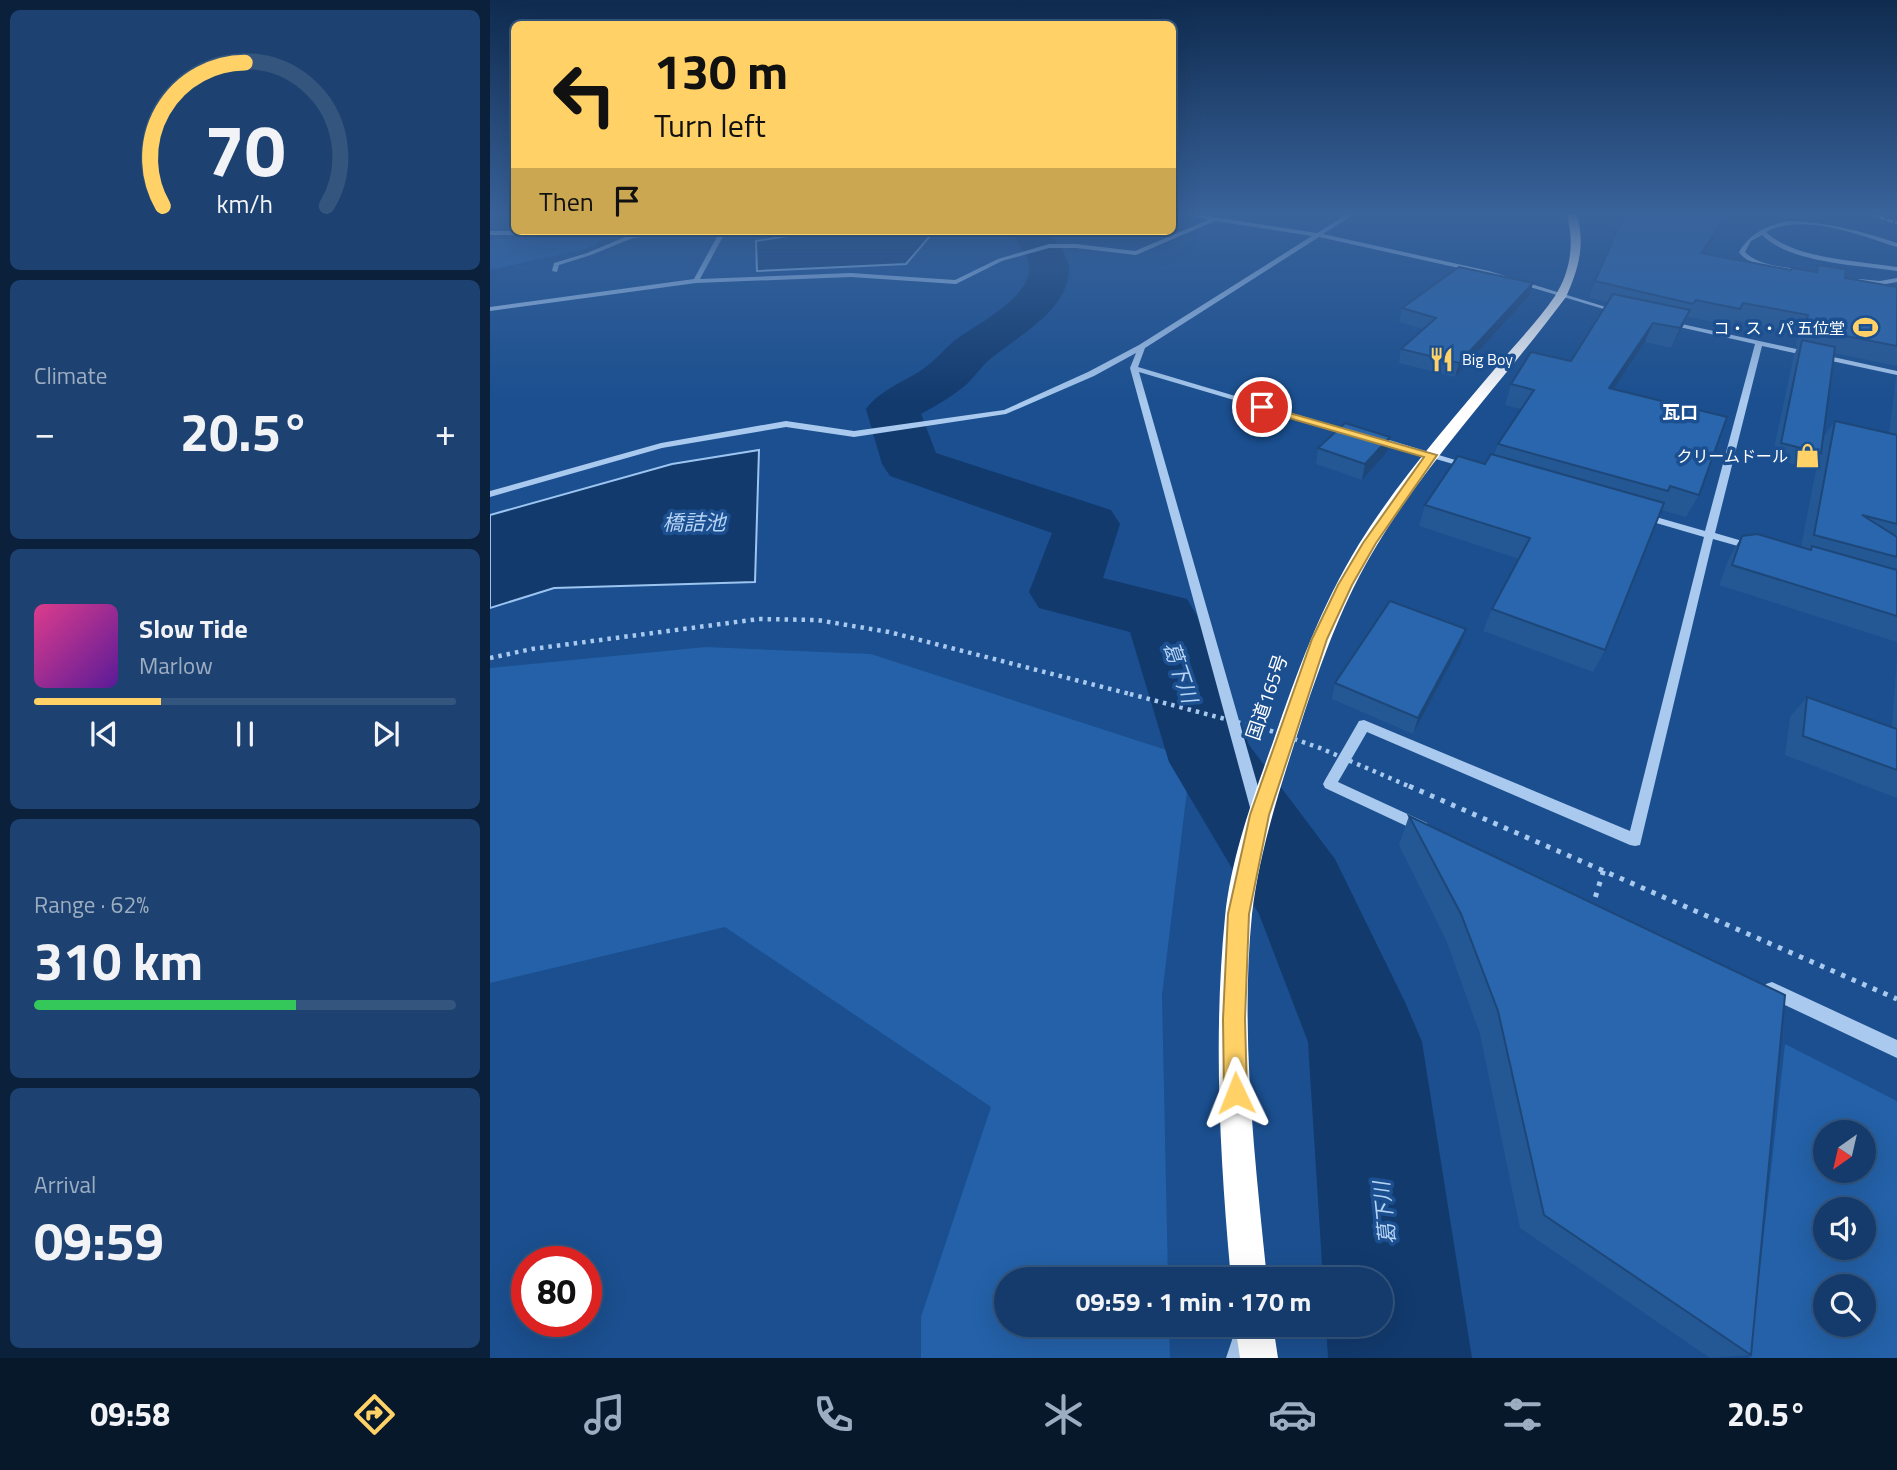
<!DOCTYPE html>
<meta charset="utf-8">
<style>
:root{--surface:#143b6b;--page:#1d4271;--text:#f1f3f6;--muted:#9dadc1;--line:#33557e;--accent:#ffd166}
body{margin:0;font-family:"Titillium Web","Noto Sans JP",sans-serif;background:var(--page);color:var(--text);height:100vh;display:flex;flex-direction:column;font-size:26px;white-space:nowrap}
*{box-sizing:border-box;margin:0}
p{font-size:23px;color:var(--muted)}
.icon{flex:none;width:38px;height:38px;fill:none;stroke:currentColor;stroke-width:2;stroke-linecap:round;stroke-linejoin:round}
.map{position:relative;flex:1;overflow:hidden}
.drawer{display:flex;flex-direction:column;gap:10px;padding:10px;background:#0b203b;width:490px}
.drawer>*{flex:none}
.top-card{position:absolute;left:21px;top:21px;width:665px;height:214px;border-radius:10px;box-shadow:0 7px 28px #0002,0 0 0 2px var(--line);background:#ffd166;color:#111;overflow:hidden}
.needle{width:46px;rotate:214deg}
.buttons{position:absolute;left:1323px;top:1120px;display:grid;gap:14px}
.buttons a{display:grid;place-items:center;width:63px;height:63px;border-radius:50%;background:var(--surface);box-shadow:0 7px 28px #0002,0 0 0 2px var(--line);font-size:35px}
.speed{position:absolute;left:21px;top:1246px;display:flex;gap:14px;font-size:35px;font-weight:700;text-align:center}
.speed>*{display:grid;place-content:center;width:91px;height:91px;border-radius:50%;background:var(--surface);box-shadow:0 7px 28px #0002,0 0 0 2px var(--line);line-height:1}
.speed .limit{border:10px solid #d22;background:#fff;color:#111}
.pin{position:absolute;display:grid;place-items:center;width:60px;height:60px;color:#fff;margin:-30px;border:4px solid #fff;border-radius:50%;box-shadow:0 2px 7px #0007}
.me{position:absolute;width:77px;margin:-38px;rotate:358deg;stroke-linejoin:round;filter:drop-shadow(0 0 5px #0008)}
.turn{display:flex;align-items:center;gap:24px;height:147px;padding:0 28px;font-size:32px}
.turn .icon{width:91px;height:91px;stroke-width:2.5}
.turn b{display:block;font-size:49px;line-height:60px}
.then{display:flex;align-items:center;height:66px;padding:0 28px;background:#0003;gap:14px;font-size:26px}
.big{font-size:52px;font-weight:700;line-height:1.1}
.drawer .tile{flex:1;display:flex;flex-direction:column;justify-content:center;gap:10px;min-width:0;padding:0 24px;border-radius:10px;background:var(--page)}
.drawer .dial{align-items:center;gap:0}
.dial svg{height:182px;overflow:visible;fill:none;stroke:var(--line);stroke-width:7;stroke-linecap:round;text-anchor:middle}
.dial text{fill:var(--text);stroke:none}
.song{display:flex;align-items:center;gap:21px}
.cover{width:84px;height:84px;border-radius:10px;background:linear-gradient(135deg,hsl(330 70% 55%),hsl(270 70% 35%))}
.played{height:7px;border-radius:4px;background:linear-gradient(90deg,var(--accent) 30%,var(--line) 30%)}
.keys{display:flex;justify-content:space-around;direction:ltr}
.heat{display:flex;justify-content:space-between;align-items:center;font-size:38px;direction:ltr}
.charge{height:10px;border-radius:5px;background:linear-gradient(90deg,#34c759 62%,var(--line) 0)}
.trip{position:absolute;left:504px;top:1267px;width:399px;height:70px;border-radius:35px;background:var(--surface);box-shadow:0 7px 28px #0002,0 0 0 2px var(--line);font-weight:700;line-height:70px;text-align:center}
.menu{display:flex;height:112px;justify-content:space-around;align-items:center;background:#08182b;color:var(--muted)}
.menu .icon{width:49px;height:49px}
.menu .on{color:var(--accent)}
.menu b{font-size:32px;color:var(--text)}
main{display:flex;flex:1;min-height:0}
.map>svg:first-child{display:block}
.green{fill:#2461a8;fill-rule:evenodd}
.water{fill:#123a6d;stroke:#9cc4f0;stroke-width:2}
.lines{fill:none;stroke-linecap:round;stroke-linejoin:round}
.river{fill:#123a6d;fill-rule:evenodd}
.path{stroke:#a9c9ee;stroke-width:4.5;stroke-dasharray:3.5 5;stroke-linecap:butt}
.minor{fill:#a9c9ee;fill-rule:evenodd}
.highway{fill:#fff;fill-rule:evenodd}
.rail{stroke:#fff;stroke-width:2.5;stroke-dasharray:6 2.5;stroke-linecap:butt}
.path-bridge-far1{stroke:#a9c9ee;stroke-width:4.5;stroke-dasharray:3.5 5;stroke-linecap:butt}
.path-bridge{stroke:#a9c9ee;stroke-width:5;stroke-dasharray:4.5 7;stroke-linecap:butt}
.wall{fill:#245895}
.shaded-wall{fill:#1d4779}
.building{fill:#2a66ad;stroke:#1d4779;stroke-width:2}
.route{fill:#ffd166;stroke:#a68842;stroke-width:2}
.labels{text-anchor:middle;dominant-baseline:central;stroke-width:7;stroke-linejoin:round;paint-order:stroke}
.far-poi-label{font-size:16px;fill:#fff;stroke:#1b4f8f;text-anchor:end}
.far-neighbourhood-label{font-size:18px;font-weight:bold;fill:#fff;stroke:#1b4f8f}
.street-label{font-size:19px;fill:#fff;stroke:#1b4f8f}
.water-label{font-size:21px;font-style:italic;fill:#b5d3f5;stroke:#1b4f8f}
</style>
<main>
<section class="drawer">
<div class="tile dial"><svg viewBox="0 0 100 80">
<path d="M14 69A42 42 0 1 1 86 69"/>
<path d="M14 69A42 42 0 0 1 50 6" stroke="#ffd166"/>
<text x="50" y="56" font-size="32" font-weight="700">70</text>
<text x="50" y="72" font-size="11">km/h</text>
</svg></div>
<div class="tile"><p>Climate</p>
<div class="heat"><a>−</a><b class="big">20.5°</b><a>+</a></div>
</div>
<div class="tile">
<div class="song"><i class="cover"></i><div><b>Slow Tide</b><p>Marlow</p></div></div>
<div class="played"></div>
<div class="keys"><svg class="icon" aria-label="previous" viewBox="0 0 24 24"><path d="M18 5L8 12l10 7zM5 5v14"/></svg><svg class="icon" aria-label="pause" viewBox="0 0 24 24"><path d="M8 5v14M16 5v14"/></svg><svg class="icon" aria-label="next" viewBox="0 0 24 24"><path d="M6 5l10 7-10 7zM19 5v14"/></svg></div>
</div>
<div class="tile"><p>Range · 62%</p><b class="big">310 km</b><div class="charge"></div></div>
<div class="tile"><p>Arrival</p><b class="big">09:59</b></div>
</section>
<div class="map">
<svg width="1407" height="1358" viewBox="0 0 1407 1358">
<rect width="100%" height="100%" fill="#1b4f8f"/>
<!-- green -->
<path class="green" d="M0,239H115L96,249L0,270Z
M216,647L381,654L701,758L672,995L678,1279H516V1325H679L680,1358H431V1317L501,1107L235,927L0,983V668Z
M1295,1044L1407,1101V1358H1260ZM1335,1132H1374V1171H1335ZM1335,1209H1374V1248H1335ZM1335,1286H1374V1325H1335Z"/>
<!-- water -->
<path class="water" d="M331,231H436L441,235L416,264L267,271L266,241Z
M269,450L265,582L64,588L0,608V515L182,464Z"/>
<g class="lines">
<!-- river -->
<path class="river" d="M520,231H556C566,242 581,257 579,273C575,313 526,337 499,360C491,367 485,376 477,384C463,396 447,405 431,414L446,453L621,510L630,524L613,578L697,599L707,616L759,745L845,859L915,1002L932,1042L982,1358H838L836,1325H891V1279H833L818,1042L769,914L679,762L640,632L549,608L539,592L562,533L400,476L392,464L376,409C390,390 414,382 433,369C445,361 453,350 464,341C486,324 539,299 539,269C539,254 527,243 520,231Z"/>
<!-- path -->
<path class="path" d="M0,658L42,649L269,619L327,620L399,632L640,694"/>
<!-- minor -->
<path class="minor" d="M709,212H716L711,215L724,217L827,233L861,212H867L833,234L999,271L1132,312L1127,313L996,274L829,237L655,348L648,367L869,433L862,435L649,372L775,811L773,815L768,817L763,815L761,811L640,368L646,353L604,376L516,414L364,437L296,427L172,448L0,497V491L171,443L296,421L364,431L514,410L598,372L649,345L822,236L725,221L646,255L586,248H559L512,261L466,284L361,277L206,283L0,311V307L204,279L230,231H236L210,279L361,273L465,280L508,259L559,244H586L645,251L718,220L704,216V214Z
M1299,221C1336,222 1372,231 1407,243V247C1370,235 1312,212 1276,232C1304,259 1369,261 1407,267V271C1368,265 1300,263 1272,235L1261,241L1255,252C1269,267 1299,267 1319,271V273C1303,273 1257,267 1249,252C1260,233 1277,225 1299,221Z
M0,231H115L118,233L115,235H0Z
M186,231H212L143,238L101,255L69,265L67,272L62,271L64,263L97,253L140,235Z
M1407,278V282L1390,285L1366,281L1369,279L1390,281Z
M1178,321L1407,371V375L1272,346L1225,533L1266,545L1267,547L1262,550L1223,539L1150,845L1145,846L1140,845L877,732L848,782L937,823L939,827L937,831L932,833L927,831L835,788L833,784L835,780L869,721L874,720L1140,831L1214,537L1149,518L1147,516L1152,513L1215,531L1265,344L1176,324V322Z
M880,436H886L985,466L980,469L977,468L880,440Z
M1282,982L1407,1040V1058L1276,996L1274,990L1276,984Z
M747,1325H769L758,1358H736Z"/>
<!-- highway -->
<path class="highway" d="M1076,212H1086C1096,243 1089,268 1076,297C1014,380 941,456 887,545C854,599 833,657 813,717C792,782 770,847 762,914C750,1035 765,1159 777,1279H741C730,1159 723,1037 735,917C741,857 763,798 783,742C807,672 830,608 869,544C909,480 960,422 1009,364C1027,342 1049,320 1065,296C1081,271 1085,241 1076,212Z
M745,1325H783L788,1358H750Z"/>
<!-- rail -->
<path class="rail" d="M1373,212L1407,223"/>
<!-- path-bridge-far1 -->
<path class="path-bridge-far1" d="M640,694L781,731L830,748L923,788"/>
<!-- path-bridge -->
<path class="path-bridge" d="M919,786L1407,999
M1102,908L1114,869"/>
</g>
<!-- wall -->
<path class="wall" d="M0,212H24V224H0Z
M1128,212H1239L1226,237L1215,253L1301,270L1324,272L1328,265L1355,278L1407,287V366L1344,353L1332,439L1345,421L1399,434L1406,377L1407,376V642L1229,585L1240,556L1252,536L1311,547L1329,455L1320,469L1282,458L1304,355L1308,346H1306L1308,332L1245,320L1242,326L1198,317L1181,348L1155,342L1123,389L1209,495L1196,517L1171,510L1115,650L1103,672L993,631L1002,609L1029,559L929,526L935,505L995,464L1004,455L1008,444L1031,409L1015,405L1021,384L1081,361L1118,302L1099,298L1133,215Z
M1039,296L965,377L909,363L911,349L933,329L909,322L912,308Z
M828,448L897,452L872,480L826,464Z
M970,646L923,734L842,699L845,683Z
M1407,656V798L1295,755L1300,717L1317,697L1402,727Z
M919,816L1261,1355L1220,1358L1030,1228L990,1034L956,940L909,845Z"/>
<!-- shaded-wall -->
<path class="shaded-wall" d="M1238,212H1239L1226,237L1204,268L1211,253Z
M1043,283L1039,296L965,377L969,363Z
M1200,310L1191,330L1181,348L1190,328Z
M1163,323L1155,342L1110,409L1119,388Z
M900,437L897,452L872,480L875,464Z
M976,629L970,646L923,734L928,718Z"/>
<!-- building -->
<path class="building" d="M0,212H24V218H0Z
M1135,212H1238L1232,223L1211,253L1301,270L1302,268L1327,272L1328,265L1356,269L1355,278L1407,287V346L1315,328L1318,315L1253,303L1250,309L1206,300L1203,304L1105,281Z
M969,267L1043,283L969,363L911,349L946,318L912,308Z
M1123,294L1200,310L1190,328L1163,323L1119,388L1237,417L1209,495L1180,486L1178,491L1008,444L1044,390L1021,384L1041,352L1081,361Z
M1312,340L1345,347L1331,453L1291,443Z
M1345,421L1407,435V524L1372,515L1407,537V557L1324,535Z
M855,423L900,437L875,464L828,448Z
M1001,454L1174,503L1115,650L1002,609L1040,538L935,505L968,456L995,464Z
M1267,534L1321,550L1322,546L1407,570V616L1242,565L1252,536Z
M900,601L976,629L928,718L845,683Z
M1317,697L1407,729V770L1313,736Z
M919,816L1295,995L1261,1355L1054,1215L1008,1011L971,914Z"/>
<!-- sky -->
<linearGradient id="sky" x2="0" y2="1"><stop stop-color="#0f2b4f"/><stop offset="0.53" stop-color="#39639b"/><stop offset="1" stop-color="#39639b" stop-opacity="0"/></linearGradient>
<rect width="1407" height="402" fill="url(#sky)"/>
<!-- route -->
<path class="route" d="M768,404L947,455L886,543L862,585L837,639L779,815L759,914L755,1019L757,1093L754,1101L746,1104L737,1101L734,1093L733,1019L738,914L760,815L822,639L848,585L873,543L934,457L768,409Z"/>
<!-- icons -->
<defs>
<symbol id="stadium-bare" viewBox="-9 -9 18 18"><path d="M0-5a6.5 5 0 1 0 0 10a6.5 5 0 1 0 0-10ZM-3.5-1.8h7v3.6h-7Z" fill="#ffd166" stroke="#1b4f8f" stroke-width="2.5" paint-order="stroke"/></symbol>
<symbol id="restaurant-bare" viewBox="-9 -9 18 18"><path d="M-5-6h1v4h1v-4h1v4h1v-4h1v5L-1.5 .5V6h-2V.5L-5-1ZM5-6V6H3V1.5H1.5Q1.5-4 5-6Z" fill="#ffd166" stroke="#1b4f8f" stroke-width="2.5" paint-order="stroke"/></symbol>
<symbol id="shop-bare" viewBox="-9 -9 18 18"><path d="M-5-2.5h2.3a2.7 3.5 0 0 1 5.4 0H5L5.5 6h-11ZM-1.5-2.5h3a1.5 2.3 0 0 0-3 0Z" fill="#ffd166" stroke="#1b4f8f" stroke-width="2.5" paint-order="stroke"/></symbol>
</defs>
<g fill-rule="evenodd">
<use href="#stadium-bare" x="1358" y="310" width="35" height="35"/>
<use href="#restaurant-bare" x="934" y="342" width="35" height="35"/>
<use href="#shop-bare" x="1300" y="438" width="35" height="35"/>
</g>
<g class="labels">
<!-- far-poi labels -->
<g class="far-poi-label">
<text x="1355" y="328">コ・ス・パ 五位堂</text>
<text x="972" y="359" text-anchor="start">Big Boy</text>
<text x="1298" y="456">クリームドール</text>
</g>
<!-- far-neighbourhood labels -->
<g class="far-neighbourhood-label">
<text x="1190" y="412">瓦口</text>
</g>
<!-- street labels -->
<g class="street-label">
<text transform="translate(776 697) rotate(-71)">国道165号</text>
</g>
<!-- water labels -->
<g class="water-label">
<text x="204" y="522">橋詰池</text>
<text transform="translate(691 672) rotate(71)">葛下川</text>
<text transform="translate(894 1213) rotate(-96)">葛下川</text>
</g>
</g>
</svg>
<div class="buttons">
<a><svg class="needle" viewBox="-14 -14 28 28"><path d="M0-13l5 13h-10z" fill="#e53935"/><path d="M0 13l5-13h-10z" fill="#9dadc1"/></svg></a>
<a><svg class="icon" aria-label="sound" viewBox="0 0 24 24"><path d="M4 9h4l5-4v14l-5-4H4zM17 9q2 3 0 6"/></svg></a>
<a><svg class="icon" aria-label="search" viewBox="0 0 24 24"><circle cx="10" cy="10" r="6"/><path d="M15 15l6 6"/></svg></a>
</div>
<div class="speed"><div class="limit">80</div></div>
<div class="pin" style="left:772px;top:407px;background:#d93025"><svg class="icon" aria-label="arrive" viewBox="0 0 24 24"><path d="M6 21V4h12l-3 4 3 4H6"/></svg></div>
<svg class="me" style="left:746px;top:1093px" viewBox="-20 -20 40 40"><path d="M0-17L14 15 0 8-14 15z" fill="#ffd166" stroke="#fff" stroke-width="4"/></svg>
<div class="trip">09:59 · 1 min · 170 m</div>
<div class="top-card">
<div class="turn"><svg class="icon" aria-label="left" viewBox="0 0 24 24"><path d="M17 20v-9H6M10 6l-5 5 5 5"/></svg><div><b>130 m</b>Turn left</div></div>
<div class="then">Then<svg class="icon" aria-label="arrive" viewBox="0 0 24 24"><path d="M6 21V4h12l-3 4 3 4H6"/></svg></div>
</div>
</div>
</main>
<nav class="menu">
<b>09:58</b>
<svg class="icon on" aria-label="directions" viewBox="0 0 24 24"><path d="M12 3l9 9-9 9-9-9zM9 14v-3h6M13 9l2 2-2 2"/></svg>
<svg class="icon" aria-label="music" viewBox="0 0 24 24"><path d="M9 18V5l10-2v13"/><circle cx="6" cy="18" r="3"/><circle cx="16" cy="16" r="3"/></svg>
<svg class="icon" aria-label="phone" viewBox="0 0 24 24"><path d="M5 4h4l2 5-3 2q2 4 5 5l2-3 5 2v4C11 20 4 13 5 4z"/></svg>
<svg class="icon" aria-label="climate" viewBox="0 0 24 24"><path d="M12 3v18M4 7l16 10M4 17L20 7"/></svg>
<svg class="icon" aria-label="car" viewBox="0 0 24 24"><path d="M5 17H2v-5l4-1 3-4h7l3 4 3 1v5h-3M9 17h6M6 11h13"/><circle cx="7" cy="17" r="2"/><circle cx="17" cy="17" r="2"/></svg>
<svg class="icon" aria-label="filters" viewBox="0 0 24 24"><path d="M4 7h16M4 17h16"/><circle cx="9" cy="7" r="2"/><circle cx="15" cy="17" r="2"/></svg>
<b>20.5°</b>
</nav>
